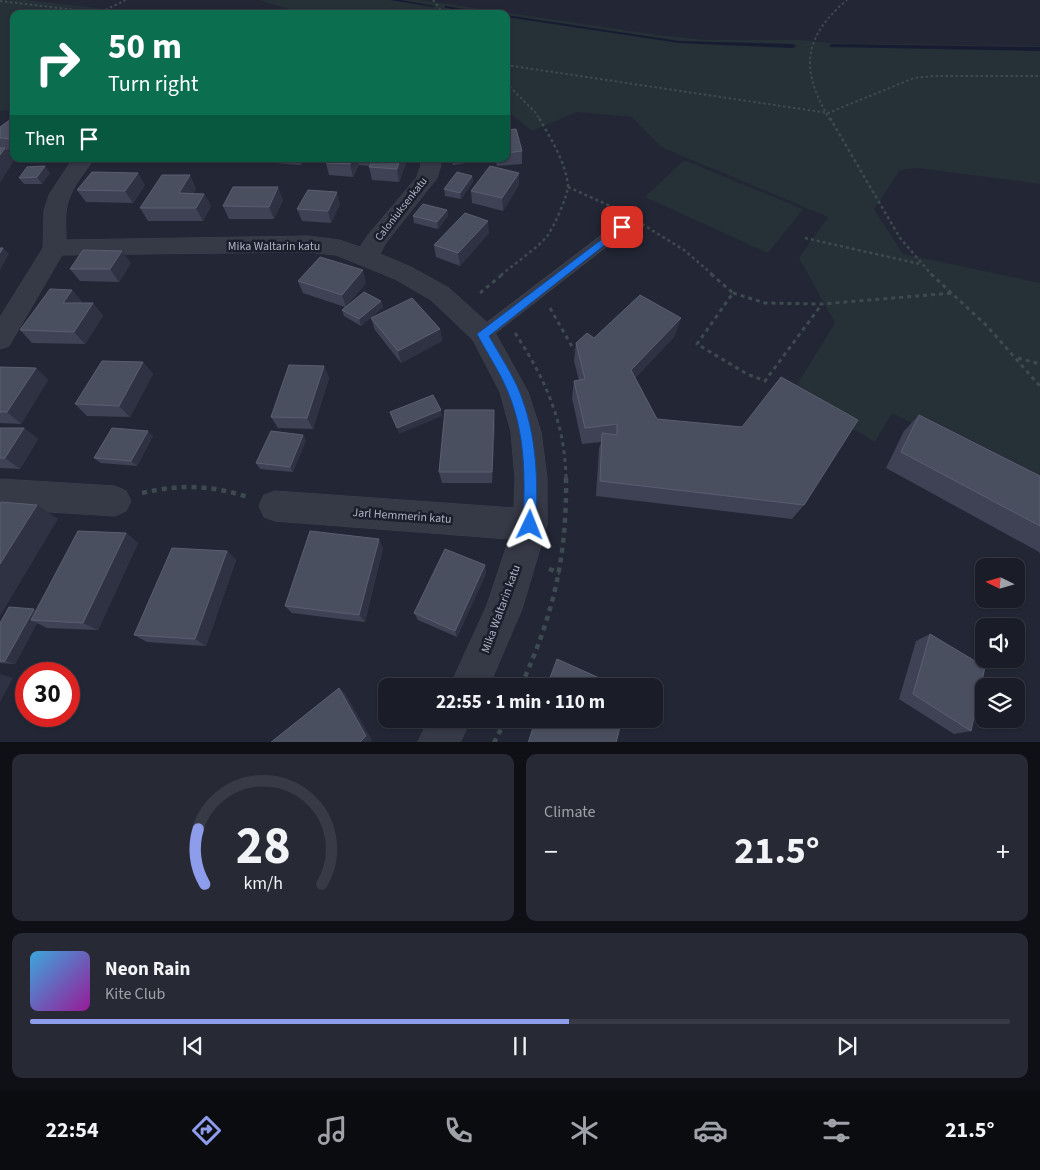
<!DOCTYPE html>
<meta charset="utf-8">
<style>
:root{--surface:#1a1d28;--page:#272a34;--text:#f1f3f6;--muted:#9fa2a8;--line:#383b45;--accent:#8d9ceb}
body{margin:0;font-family:"Source Sans 3",sans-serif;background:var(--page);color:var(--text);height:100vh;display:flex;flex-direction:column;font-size:19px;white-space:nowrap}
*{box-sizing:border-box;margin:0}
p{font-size:16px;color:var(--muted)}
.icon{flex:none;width:28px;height:28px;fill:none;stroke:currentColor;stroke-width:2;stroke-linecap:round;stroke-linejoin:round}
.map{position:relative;height:742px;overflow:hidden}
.sheet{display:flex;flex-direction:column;gap:12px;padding:12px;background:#0e1016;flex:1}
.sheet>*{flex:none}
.top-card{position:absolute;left:10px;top:10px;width:500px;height:152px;border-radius:10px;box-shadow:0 1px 4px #0004,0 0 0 1px var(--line);background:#0b6e4f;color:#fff;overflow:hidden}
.needle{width:32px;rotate:275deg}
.tools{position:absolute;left:975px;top:558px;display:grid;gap:10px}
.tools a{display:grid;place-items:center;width:50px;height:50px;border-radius:10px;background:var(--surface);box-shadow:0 1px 4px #0004,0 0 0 1px var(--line);font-size:25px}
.speed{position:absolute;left:15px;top:662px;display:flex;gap:10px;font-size:25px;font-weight:700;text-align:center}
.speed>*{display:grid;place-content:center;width:65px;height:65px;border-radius:50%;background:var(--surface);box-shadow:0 1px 4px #0004,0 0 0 1px var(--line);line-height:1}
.speed .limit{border:8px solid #d22;background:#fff;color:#111}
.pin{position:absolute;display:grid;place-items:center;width:42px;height:42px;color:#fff;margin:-21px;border-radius:10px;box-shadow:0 2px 8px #0006}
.me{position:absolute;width:55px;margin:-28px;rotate:2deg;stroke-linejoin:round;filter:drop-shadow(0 0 4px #0008)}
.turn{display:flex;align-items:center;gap:18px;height:105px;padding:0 15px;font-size:22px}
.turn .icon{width:65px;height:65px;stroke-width:2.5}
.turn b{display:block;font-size:35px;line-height:42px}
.then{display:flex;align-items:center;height:48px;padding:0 15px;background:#0003;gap:10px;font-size:19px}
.big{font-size:38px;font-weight:700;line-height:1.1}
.sheet .widget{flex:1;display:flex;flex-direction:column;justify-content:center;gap:8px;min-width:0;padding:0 18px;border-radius:10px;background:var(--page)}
.sheet .dial{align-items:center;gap:0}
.dial svg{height:130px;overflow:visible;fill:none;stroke:var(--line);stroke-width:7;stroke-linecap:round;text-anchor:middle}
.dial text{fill:var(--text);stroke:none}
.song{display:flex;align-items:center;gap:15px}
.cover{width:60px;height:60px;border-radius:8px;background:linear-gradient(135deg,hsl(200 70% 55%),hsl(300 70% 35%))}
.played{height:5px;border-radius:2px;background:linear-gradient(90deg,var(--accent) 55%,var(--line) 55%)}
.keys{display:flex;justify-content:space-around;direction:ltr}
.heat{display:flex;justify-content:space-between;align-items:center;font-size:28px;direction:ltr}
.sheet .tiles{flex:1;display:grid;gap:12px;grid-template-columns:1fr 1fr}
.widget:last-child{grid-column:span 2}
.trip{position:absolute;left:378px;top:678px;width:285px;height:50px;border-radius:10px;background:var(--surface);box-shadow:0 1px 4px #0004,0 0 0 1px var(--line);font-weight:700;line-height:50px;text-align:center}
.tab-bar{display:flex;height:80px;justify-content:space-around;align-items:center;background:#0a0c10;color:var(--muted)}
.tab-bar .icon{width:35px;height:35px}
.tab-bar .on{color:var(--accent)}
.tab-bar b{font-size:22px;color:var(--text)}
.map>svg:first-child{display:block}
.green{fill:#253037}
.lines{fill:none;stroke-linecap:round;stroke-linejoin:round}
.stream{fill:#181c32;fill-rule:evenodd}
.lane-casing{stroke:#3f4250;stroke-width:2}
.street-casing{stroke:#3f4250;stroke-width:1}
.path-far3{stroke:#3d4a4f;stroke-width:2;stroke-dasharray:2.5 2.5;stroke-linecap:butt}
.path-far2{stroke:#3d4a4f;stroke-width:2.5;stroke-dasharray:3 3;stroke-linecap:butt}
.path-far1{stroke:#3d4a4f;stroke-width:3;stroke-dasharray:4 4;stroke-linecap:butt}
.path{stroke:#3d4a4f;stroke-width:4.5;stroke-dasharray:5 5;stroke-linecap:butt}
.lane{fill:#363946;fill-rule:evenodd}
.street{fill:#363946;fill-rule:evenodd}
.wall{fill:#3e4254}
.shaded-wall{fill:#2e3243}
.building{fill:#4a4f60;stroke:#5a5e70}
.route{fill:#1a73e8;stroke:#114b97}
.labels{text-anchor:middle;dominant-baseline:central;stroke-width:5;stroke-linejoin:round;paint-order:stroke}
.far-street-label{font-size:11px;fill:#b1b3c3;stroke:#1b1e2b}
.street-label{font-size:12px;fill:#b1b3c3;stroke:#1b1e2b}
</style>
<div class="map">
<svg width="1040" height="743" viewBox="0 0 1040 743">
<rect width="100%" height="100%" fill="#232735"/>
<!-- green -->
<path class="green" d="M0,0H27L148,14H14V109L0,111Z
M259,0H420L658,35L705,40H800L831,43L1040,46V184L918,168L900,170L874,209L903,254L1040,283V487L892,413L875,442L792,393L835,323L799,258L828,217L661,147L632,117L577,112L532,131L506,110V14H317L295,11Z
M684,160L803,209L768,253L645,197Z"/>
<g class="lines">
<!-- stream -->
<path class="stream" d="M390,0H401L435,6L433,7Z
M445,6L490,13L492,14H480L447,8H445Z
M506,15L679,41L793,44L796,46L793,48L679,43L506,17Z
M832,44L1040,47V51L830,47V45Z"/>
<defs>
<path id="lane" d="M622,223L629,227L627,230L488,338L483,340L478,338L475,334L478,330L617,224Z"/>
<path id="street" d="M73,159H94C83,175 68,191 66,212C65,221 66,231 66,240L308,236L339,240L360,247L368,235L417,177L421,165L419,159H439L441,165L437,178L385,244L380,254L411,267L449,288L492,327L528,392L541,432L547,478V525L522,609L489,686H450L487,605L509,539L275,521L264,517L259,506L264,495L275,491L514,508L515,478L511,432L500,392L473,340L431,300L395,279L336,255L308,252L62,255L9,346L0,349V317L43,248L44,211L49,195Z
M0,479L115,486L126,491L131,501L126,511L115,516L0,509Z
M429,719H471L460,743H418Z"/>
</defs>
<!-- lane casing -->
<use href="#lane" class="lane-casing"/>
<!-- street casing -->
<use href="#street" class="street-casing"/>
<!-- path-far3 -->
<path class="path-far3" d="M433,0L444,14
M0,1L109,14
M101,12L126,0
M506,65L828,113L914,78L934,76H1040
M506,83L535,112L540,120
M830,120C801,71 801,39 847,0"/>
<!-- path-far2 -->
<path class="path-far2" d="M830,118L900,238L932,275
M568,187L617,209
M642,224L684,250L713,275
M805,238L920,264
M501,275C514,264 539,247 548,235C554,226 568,196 568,185C565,161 551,139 539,118"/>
<!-- path-far1 -->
<path class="path-far1" d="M711,274L733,293L697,344L747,374L765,381L822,304
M931,274L987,326L1040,386
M480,293L503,274
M733,293L765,303L822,304L953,293
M550,308L574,350
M515,333C545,378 565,423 566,478
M1018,358L1040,364"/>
<!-- path -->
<path class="path" d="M142,493C182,484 209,485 248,497
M549,569L560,573
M521,686C554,613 567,557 566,477
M494,743L506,719"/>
<!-- lane -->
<use href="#lane" class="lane"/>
<!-- street -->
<use href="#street" class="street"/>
</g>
<!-- wall -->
<path class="wall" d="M14,117V151L7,150L14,160L0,182V127Z
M506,130L522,151V164L497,166L495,159H506Z
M177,159H204L200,163L178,161Z
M260,159H304L301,165L261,162Z
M328,159H373L370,166L359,165L353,177L329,175L326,163Z
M451,159H466V163L453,165Z
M407,161L399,182L372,180L369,167Z
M50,173L42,184H24L19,178Z
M519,173V185L503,211L472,203L471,191Z
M472,176L473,182L461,199L445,196L444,189Z
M145,185L133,203L86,202L77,190Z
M196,188L193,194H204L211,206L203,221H148L140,208Z
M283,200L274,219H229L223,206Z
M340,204L331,223L302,221L297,209Z
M447,210L448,216L438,229L414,223L413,216Z
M489,233L460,266L436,257L434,245Z
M131,263L119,282L80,281L70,269Z
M298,281L366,283L348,304L381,301L383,307L361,326L344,316L342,310L345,307L303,293Z
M72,290L82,302V303H93L103,316L85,344L32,343L20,330Z
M371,318L440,329L442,341L401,363L375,330Z
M675,336L635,378L657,419L804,505L792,519L596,496L599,449L601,442L582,444L572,398L574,381L579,380L574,361L576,343L594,338Z
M143,362L153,374L130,417L87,416L75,404Z
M324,366L329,378L313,429L278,428L271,417Z
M0,367L36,368L48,380L21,424L0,423Z
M919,415L1040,476V554L1039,552L886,468L904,431Z
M495,422L492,483H442L439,472Z
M0,428H24L38,439L20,469L0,468Z
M153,436L137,466L101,463L94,458Z
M306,440L293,472L260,469L256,463Z
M126,533L138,543L98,630L47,628L37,623L15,664L0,663V623L36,610Z
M383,548L365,622L292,613L285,606Z
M227,551L236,560L206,646L147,642L134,635Z
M485,565L486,574L457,637L418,620L414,613Z
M930,634L971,731L954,734L899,699L916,641Z"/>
<!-- shaded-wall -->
<path class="shaded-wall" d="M5,148L14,160L0,182V155Z
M198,159H204L200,163Z
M299,159H304L301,165Z
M353,159H357L359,165L353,177L350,164Z
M368,159H373L370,166Z
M400,159H406L407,161L399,182L397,169Z
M45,166L50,173L42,184L37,177Z
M138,173L145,185L133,203L125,191Z
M519,173V185L503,211L502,198Z
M190,175L196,188L186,206L179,193Z
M472,176L473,182L461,199L460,193Z
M278,187L283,200L274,219L269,207Z
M337,192L340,204L331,223L328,211Z
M204,194L211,206L203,221L196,208Z
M447,210L448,216L438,229L437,222Z
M488,221L489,233L460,266L458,253Z
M3,248L9,254L0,270V253Z
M122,251L131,263L119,282L110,269Z
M363,270L366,283L346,307L342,295Z
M72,290L82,302L74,315L63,303Z
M381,301L383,307L361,326L359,319Z
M93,303L103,316L85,344L74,332Z
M681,318L675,336L627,387L631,370Z
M440,329L442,341L401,363L398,351Z
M143,362L153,374L130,417L119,406Z
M324,366L329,378L313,429L307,418Z
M36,368L48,380L21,424L7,412Z
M441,410L442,416L399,434L397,428Z
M494,410L495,422L492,483V472Z
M24,428L38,439L20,469L5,458Z
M148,431L153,436L137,466L131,461Z
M303,435L306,440L293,472L290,467Z
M37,505L58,519L0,616V564Z
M126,533L138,543L98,630L83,623Z
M379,539L383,548L365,622L359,615Z
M227,551L236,560L206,646L195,639Z
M485,565L486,574L457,637L455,631Z
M34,609L42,613L31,620L37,623L15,664L5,661Z
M0,674L13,678L0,702Z
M339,688L345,693L372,740L369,743H359Z"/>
<!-- building -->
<path class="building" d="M14,117V137L11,139L0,138V127Z
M516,129L522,151L506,153V130Z
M0,148H5L0,155Z
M328,159H353L350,164L326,163Z
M373,159H400L397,169L369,167Z
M45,166L37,177L19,178L27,167Z
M490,166L519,173L502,198L471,191Z
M92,172L138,173L125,191L77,190Z
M457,172L472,176L460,193L444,189Z
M162,175H190L179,193L204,194L196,208H140Z
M233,187H278L269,207L223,206Z
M308,190L337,192L328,211L297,209Z
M423,204L447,210L437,222L413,216Z
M465,213L488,221L458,253L434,245Z
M0,248H3L0,253Z
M83,250L122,251L110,269H70Z
M320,257L363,270L342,295L298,281Z
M50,289L72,290L63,303H93L74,332L20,330Z
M364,292L381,301L359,319L342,310Z
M640,295L681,318L631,370L657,419L742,427L781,377L858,420L804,505L600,481L602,433L617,435V424L585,428L574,381L585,379L576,343L587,333L594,338Z
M412,298L440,329L398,351L371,318Z
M102,361L143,362L119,406L75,404Z
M289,365L324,366L307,418L271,417Z
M0,367L36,368L7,412H0Z
M433,395L441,410L397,428L390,412Z
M445,410H494L492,472H439Z
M919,415L1040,476V526L901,452Z
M0,428H24L5,458H0Z
M112,428L148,431L131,461L94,458Z
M271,431L303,435L290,467L256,463Z
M1,502L37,505L0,564V504Z
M78,531L126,533L83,623L31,620Z
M310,531L379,539L359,615L285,606Z
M172,548L227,551L195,639L134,635Z
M445,549L485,565L455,631L414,613Z
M9,607L34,609L5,661H0V623Z
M930,634L985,667L971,731L913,694Z
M557,659L606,681L605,686H547Z
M339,688L366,736L359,743H270Z
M536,719H622L616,743H528Z"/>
<!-- route -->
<path class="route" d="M622,224L625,225V229L489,336C499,354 512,373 520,393C537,436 538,479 536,525L534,529L530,531L525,529L523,525C525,480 526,435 508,392C500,372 487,353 477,334Z"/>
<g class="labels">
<!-- far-street labels -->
<g class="far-street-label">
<text transform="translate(401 209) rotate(-52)">Caloniuksenkatu</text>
</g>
<!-- street labels -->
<g class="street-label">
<text x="274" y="246">Mika Waltarin katu</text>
<text transform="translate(402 516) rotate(4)">Jarl Hemmerin katu</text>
<text transform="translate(501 609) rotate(-70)">Mika Waltarin katu</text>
</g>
</g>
</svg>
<div class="tools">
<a><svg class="needle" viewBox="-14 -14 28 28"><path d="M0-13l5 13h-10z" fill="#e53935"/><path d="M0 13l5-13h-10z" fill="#9fa2a8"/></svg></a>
<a><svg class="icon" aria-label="sound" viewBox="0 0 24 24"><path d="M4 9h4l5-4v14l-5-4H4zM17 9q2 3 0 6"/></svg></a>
<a><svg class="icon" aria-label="layers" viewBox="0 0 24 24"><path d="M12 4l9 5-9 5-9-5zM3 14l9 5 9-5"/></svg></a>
</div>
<div class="speed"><div class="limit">30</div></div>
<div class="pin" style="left:622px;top:227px;background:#d93025"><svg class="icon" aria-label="arrive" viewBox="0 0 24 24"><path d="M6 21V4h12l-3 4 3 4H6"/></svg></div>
<svg class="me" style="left:530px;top:525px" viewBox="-20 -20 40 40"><path d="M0-17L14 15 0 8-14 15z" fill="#1a73e8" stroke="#fff" stroke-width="4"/></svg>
<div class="trip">22:55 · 1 min · 110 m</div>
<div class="top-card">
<div class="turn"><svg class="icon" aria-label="right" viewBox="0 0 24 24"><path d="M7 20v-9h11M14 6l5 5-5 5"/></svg><div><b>50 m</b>Turn right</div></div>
<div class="then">Then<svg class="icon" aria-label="arrive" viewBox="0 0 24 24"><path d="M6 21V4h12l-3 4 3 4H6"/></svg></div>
</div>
</div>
<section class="sheet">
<div class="tiles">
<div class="widget dial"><svg viewBox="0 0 100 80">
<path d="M14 69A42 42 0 1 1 86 69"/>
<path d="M14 69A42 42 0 0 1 10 35" stroke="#8d9ceb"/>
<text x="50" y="56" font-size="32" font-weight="700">28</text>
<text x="50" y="72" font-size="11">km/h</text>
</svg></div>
<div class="widget"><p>Climate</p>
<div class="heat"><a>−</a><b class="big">21.5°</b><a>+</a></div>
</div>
<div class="widget">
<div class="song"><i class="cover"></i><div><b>Neon Rain</b><p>Kite Club</p></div></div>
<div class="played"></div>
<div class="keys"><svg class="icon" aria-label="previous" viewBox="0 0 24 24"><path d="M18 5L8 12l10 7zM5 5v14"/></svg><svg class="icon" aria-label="pause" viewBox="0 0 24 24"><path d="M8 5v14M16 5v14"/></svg><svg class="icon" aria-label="next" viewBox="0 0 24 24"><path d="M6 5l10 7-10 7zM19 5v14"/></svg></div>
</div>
</div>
</section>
<nav class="tab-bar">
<b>22:54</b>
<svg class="icon on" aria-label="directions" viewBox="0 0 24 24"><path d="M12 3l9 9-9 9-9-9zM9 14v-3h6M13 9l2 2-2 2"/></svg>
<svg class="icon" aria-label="music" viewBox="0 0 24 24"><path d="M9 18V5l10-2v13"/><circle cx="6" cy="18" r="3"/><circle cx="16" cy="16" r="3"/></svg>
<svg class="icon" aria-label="phone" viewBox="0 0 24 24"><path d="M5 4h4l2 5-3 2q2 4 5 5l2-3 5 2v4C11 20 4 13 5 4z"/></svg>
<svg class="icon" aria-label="climate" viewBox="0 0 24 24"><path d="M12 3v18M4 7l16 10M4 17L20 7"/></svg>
<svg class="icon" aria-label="car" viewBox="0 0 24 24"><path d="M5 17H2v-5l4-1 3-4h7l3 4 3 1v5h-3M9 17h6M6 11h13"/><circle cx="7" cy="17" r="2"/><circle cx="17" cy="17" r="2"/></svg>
<svg class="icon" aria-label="filters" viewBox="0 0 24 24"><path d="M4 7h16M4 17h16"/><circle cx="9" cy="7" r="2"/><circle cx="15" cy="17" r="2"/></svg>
<b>21.5°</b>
</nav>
